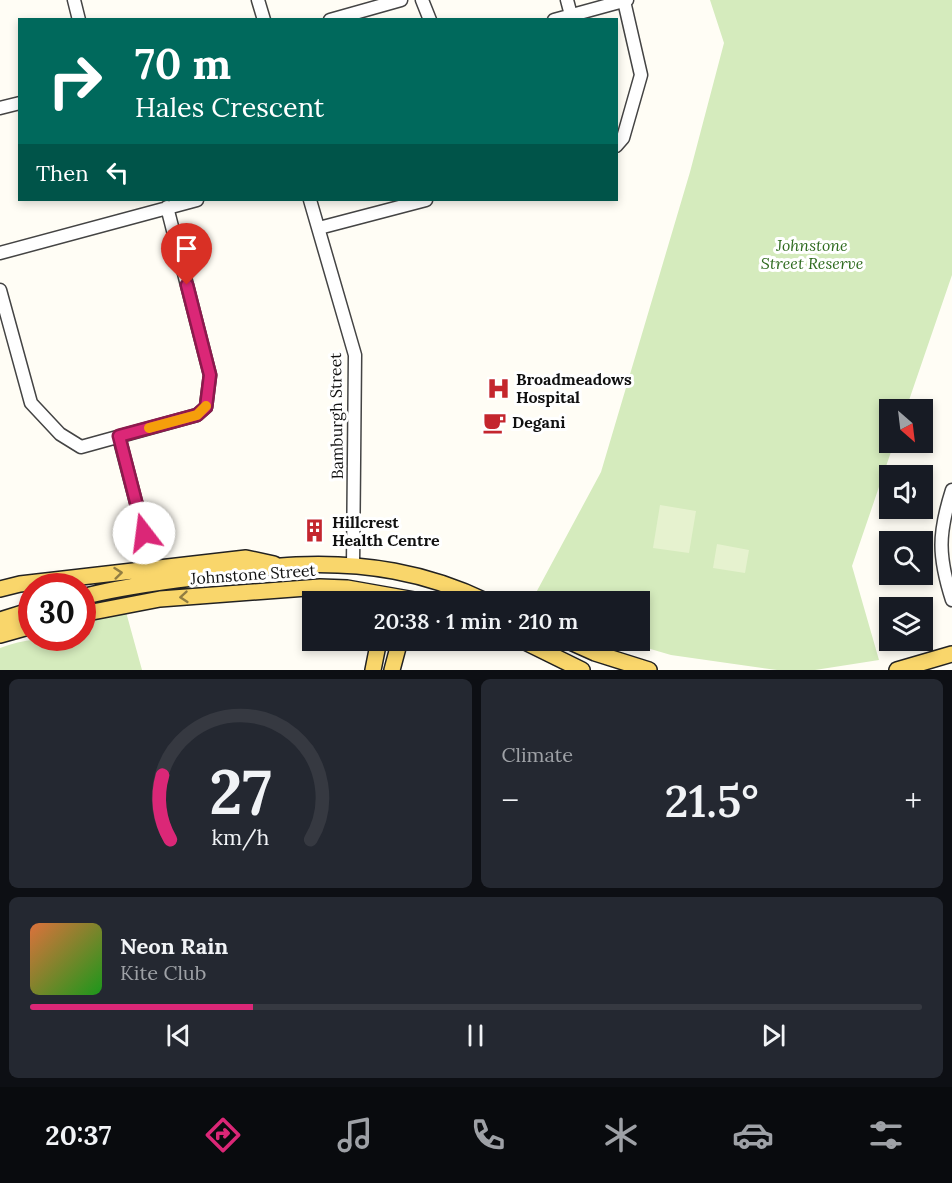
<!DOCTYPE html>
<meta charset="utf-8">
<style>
:root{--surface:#171b24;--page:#242831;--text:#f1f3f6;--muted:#9ea1a6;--line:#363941;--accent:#db2777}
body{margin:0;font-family:Lora,serif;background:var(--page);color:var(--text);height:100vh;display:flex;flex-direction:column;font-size:22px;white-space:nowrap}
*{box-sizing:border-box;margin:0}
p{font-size:20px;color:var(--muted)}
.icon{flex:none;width:33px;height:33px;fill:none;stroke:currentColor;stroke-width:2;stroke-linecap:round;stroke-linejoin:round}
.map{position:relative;height:670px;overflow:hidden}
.panel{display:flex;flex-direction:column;gap:9px;padding:9px;background:#0d0f14;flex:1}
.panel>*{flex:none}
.hud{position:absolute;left:18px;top:18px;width:600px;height:183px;border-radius:0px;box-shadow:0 3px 9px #0003;background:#00695c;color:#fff;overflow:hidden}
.needle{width:39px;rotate:152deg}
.controls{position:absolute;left:879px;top:399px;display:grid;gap:12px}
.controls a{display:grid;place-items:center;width:54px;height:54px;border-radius:0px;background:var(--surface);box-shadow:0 3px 9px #0003;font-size:30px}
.speed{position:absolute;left:18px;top:573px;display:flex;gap:12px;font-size:30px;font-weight:700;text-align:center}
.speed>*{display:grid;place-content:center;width:78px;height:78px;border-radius:50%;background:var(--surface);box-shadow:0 3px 9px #0003;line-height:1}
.speed .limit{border:9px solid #d22;background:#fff;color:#111}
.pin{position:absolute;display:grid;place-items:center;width:51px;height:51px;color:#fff;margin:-62px -26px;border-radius:50% 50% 50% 0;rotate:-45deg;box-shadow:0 0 6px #0007}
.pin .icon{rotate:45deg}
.me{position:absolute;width:66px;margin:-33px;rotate:345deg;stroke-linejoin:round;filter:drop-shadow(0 0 4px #0008)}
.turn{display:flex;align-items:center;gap:21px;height:126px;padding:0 18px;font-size:27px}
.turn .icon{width:78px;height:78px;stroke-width:2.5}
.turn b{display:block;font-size:42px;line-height:51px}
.then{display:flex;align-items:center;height:57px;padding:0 18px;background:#0003;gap:12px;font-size:22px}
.big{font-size:45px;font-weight:600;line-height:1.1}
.panel .tile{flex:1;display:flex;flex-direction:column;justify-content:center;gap:9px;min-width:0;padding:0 21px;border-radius:9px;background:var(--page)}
.panel .dial{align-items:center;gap:0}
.dial svg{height:156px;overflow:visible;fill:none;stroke:var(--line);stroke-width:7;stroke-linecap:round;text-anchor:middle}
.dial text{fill:var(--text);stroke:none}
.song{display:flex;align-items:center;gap:18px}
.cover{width:72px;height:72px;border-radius:9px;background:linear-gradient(135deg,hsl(20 70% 55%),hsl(120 70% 35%))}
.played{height:6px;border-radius:3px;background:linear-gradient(90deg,var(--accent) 25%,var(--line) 25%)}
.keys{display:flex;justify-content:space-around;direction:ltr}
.heat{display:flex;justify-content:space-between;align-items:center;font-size:33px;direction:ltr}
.panel .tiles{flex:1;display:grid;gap:9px;grid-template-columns:1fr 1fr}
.tile:last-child{grid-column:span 2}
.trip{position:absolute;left:302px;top:591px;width:348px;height:60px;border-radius:0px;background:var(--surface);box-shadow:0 3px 9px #0003;font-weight:600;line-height:60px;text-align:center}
.tabs{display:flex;height:96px;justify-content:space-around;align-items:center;background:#090b0e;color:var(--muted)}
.tabs .icon{width:42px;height:42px}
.tabs .current{color:var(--accent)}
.tabs b{font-size:27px;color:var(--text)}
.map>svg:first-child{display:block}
.green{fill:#d5ebbd}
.pitch{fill:#e6f2cf}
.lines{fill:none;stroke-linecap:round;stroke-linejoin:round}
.minor-casing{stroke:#444;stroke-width:15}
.major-casing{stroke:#222;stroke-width:18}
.minor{stroke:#fff;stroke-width:12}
.major{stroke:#f9d66b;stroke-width:15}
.oneway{stroke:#917d42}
.route-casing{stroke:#8e194d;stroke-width:15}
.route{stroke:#db2777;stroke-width:10}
.slow{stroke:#f59e0b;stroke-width:10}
.labels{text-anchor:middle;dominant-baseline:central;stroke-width:6;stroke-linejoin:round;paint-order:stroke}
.park-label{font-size:16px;font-style:italic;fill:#2f6b1f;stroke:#fff}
.poi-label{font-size:16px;font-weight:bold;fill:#111;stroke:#fff;text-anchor:start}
.street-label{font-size:16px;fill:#111;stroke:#fff}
</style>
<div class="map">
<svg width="952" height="670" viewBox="0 0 952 670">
<rect width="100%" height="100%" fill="#fffdf5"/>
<!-- green -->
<path class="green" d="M710,0H952V275L906,409L890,410V442L894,443L852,566L879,660L815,670H777L671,655L623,641L639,640V602H531L601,472L690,172L724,43Z
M126,612L142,670H0V648C28,637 55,638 82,638L83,621Z"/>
<!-- pitch -->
<path class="pitch" d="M660,505L696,511L689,553L653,548Z
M717,544L749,550L745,573L713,568Z"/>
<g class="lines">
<defs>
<path id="minor" d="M74,0L79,20
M258,0L264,20
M422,0L430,20
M567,0L571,15
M330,20L401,0
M554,20L627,0
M0,108L20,103
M616,146L623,138L641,75L624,1
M310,200L355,355L353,566
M319,228L426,200
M0,253L197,200
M0,290L31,403L60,434L81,447L197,415L206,407L210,375L167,207
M119,437L144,533L142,549
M952,490C938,534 938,556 952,600"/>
<path id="major" d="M0,589L20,584L246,558L274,564
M82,597C123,586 164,582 205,576C235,572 266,566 296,565C364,562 426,572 488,602
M82,614L160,599L320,587L347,588L426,602
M0,620L32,610
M0,635L32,626
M521,640L582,670
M566,640L595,653L649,670
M373,670L379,640
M392,670L400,640
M897,670L952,654"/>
</defs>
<!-- minor casing -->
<use href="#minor" class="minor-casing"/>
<!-- major casing -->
<use href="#major" class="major-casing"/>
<!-- minor -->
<use href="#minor" class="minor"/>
<!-- major -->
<use href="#major" class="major"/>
</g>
<!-- one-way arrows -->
<defs><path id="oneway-chevron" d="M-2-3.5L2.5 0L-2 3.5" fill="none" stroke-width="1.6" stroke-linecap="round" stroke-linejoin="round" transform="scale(1.5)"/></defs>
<g class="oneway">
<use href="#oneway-chevron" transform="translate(118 573) rotate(-6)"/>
<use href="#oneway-chevron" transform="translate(184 597) rotate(175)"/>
</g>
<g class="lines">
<defs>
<path id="route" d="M144,533L119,436L197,415L206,407L210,375L187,285"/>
</defs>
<!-- route casing -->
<use href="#route" class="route-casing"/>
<!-- route -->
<use href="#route" class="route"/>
<!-- slow -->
<path class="slow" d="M149,428L197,415L206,406"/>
</g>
<!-- icons -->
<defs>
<symbol id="hospital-bare" viewBox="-9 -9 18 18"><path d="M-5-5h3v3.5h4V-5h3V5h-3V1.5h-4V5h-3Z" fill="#c4262e" stroke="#fff" stroke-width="2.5" paint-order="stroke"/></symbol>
<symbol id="cafe-bare" viewBox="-9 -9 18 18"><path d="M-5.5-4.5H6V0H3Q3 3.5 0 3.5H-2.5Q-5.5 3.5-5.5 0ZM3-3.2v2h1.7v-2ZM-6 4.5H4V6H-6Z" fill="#c4262e" stroke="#fff" stroke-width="2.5" paint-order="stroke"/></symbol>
<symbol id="building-bare" viewBox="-9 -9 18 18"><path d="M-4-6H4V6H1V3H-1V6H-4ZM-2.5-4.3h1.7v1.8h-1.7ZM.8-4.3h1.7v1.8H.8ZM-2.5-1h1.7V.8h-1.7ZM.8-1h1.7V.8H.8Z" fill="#c4262e" stroke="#fff" stroke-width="2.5" paint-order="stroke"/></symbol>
</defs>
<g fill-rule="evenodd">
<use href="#hospital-bare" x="482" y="372" width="33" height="33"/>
<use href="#cafe-bare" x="478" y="406" width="33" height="33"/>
<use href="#building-bare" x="298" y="514" width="33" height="33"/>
</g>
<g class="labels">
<!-- park labels -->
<g class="park-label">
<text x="812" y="245">Johnstone<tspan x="812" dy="18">Street Reserve</tspan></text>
</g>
<!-- poi labels -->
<g class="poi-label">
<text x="516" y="379">Broadmeadows<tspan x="516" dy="18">Hospital</tspan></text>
<text x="512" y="422">Degani</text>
<text x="332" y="522">Hillcrest<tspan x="332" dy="18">Health Centre</tspan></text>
</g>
<!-- street labels -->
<g class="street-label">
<text transform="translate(336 416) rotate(-91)">Bamburgh Street</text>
<text transform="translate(253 574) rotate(-4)">Johnstone Street</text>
</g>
</g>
</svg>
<div class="controls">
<a><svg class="needle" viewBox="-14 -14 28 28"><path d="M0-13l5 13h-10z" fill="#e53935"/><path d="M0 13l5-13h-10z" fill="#9ea1a6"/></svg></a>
<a><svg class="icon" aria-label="sound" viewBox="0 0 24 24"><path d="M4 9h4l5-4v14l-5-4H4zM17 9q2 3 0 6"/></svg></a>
<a><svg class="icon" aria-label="search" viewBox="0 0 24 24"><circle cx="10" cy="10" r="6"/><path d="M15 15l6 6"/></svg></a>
<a><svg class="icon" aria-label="layers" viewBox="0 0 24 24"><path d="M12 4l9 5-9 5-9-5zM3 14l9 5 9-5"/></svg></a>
</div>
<div class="speed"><div class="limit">30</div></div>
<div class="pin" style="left:187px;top:285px;background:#d93025"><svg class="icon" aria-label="arrive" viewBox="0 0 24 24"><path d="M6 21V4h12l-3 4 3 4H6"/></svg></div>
<svg class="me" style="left:144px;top:533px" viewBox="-20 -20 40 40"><circle r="19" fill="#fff"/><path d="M0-13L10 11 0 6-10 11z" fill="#db2777"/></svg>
<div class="trip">20:38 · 1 min · 210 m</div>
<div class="hud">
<div class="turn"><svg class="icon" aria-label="right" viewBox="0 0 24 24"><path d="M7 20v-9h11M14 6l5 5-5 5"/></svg><div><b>70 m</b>Hales Crescent</div></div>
<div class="then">Then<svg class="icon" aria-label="left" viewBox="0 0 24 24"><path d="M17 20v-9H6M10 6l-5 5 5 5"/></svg></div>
</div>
</div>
<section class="panel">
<div class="tiles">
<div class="tile dial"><svg viewBox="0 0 100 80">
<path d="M14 69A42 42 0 1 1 86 69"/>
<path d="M14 69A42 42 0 0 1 10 36" stroke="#db2777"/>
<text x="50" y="56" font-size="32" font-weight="700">27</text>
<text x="50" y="72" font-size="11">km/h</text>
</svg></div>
<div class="tile"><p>Climate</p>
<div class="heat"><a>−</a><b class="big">21.5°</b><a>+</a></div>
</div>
<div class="tile">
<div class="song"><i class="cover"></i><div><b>Neon Rain</b><p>Kite Club</p></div></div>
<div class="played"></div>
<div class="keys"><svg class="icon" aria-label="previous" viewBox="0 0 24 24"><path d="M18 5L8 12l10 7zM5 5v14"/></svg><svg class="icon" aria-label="pause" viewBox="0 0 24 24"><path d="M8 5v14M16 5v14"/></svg><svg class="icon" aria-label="next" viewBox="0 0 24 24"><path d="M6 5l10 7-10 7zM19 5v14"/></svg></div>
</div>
</div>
</section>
<nav class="tabs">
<b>20:37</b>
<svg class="icon current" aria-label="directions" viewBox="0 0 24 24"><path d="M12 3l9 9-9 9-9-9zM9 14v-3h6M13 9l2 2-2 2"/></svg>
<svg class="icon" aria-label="music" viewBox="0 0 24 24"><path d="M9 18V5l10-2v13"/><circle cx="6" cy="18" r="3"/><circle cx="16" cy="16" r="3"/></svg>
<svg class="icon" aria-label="phone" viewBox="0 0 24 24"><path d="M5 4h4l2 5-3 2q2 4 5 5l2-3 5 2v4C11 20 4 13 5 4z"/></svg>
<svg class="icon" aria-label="climate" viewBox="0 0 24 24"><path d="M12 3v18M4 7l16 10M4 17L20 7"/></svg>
<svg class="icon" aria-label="car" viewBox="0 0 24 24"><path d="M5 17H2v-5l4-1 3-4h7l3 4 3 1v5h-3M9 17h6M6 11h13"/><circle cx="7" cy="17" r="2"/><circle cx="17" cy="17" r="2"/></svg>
<svg class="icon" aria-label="filters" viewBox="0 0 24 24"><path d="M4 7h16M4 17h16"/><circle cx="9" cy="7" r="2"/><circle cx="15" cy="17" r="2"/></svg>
</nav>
